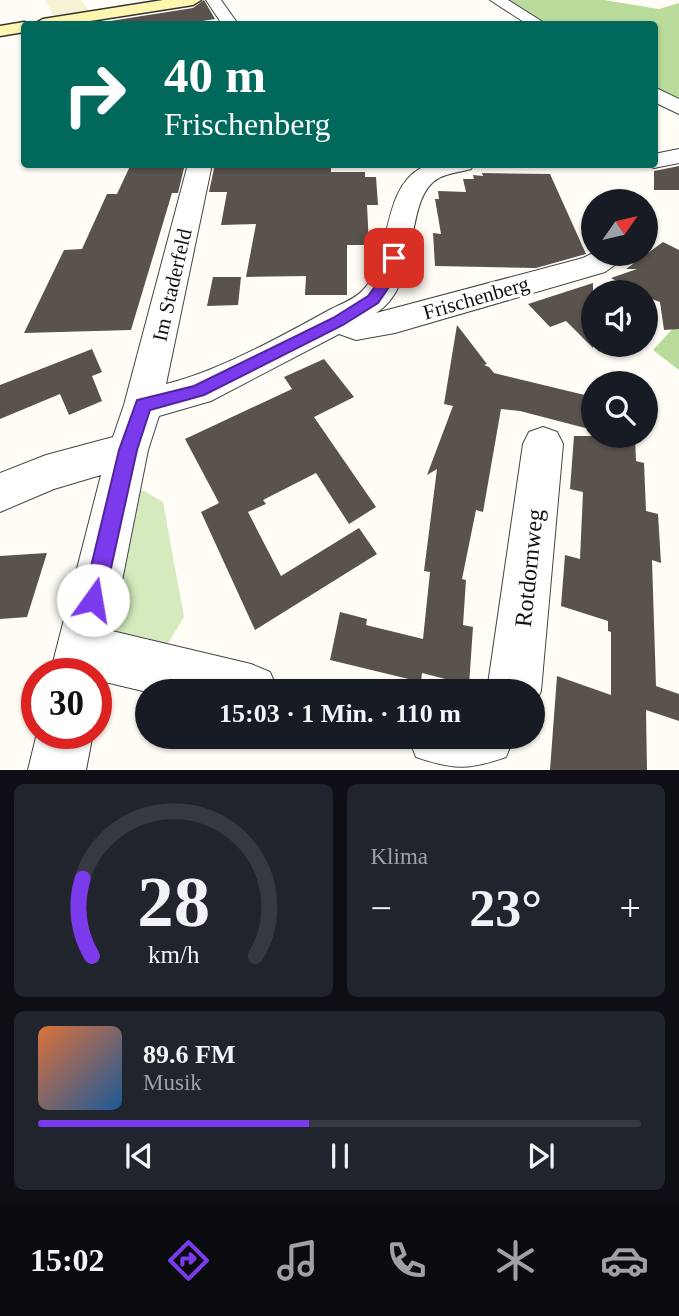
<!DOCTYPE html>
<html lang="de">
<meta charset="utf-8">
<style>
:root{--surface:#171b24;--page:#20242c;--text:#f1f3f6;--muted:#9ea1a6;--line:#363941;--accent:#7c3aed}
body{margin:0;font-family:Georgia,serif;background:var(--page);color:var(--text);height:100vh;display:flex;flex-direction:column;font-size:26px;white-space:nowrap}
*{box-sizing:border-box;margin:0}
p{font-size:23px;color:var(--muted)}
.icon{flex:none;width:38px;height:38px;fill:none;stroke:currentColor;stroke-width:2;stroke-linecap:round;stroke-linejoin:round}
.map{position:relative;height:770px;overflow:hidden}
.side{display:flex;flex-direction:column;gap:14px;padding:14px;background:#0d0f14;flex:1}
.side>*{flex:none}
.banner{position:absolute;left:21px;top:21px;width:637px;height:147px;border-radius:7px;box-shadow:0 2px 5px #0004;background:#00695c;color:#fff;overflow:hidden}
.needle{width:46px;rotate:56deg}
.buttons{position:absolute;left:581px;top:189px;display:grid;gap:14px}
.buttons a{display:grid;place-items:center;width:77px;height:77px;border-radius:50%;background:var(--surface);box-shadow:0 2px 5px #0004;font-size:35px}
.speed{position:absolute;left:21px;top:658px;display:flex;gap:14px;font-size:35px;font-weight:700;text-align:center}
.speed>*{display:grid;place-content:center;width:91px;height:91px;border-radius:50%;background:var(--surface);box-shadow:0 2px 5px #0004;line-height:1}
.speed .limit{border:10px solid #d22;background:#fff;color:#111}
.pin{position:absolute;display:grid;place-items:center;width:60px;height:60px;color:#fff;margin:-30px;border-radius:14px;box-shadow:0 4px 10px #0006}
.me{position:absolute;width:77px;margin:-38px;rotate:13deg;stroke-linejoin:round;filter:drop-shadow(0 0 5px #0008)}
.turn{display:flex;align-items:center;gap:24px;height:147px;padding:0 28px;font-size:32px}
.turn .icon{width:91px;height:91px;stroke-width:2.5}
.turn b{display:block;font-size:49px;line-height:60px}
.big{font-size:52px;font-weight:700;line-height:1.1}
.side .card{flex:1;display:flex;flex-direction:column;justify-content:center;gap:10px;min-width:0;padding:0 24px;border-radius:10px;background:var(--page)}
.side .dial{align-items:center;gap:0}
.dial svg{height:182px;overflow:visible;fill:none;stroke:var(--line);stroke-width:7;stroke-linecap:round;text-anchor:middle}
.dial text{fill:var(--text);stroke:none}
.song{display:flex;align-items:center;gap:21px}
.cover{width:84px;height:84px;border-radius:10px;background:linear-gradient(135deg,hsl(20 70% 55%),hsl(210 70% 35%))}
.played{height:7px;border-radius:4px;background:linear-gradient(90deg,var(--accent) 45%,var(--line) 45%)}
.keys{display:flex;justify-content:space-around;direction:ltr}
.heat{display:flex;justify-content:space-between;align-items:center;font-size:38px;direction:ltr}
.side .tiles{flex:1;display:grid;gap:14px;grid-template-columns:1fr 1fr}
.card:last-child{grid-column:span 2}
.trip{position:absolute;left:135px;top:679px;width:410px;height:70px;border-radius:35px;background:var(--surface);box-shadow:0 2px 5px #0004;font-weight:700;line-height:70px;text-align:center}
.menu{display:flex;height:112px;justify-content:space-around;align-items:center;background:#090b0e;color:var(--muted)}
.menu .icon{width:49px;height:49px}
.menu .current{color:var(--accent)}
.menu b{font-size:32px;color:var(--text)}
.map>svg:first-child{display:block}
.farmland{fill:#f6f3d4}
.green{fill:#d5ebbd}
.forest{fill:#b9dc9c}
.building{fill:#5a524d}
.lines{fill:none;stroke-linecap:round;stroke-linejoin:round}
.street-casing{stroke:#444;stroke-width:2}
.secondary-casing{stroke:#333;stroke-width:3}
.street{fill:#fff;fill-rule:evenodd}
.secondary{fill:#fff6b0;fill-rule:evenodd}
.route{fill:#7c3aed;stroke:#51269a;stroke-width:2}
.labels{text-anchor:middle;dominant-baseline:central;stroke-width:7;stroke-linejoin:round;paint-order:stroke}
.street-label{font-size:21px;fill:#111;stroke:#fff}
.near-street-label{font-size:24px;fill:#111;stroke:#fff}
</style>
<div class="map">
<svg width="679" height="770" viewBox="0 0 679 770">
<rect width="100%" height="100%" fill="#fffdf5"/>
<!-- farmland -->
<path class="farmland" d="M45,0H81L89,11L54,16Z"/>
<!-- green -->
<path class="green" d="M130,488L144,491L163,502L184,617L164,650L102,626Z"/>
<!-- forest -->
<path class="forest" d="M504,0H604L659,9L679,3V102L655,88L654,24H546Z
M679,322V370L653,350Z"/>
<!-- building -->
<path class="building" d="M204,0L215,19L183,24H106L104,22L193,8Z
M131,164H185L178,193H172L131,330L24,333L64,250L82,249L107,194H117Z
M215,164H331V172H365V177H376L378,205H367L369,245H347V295H305L306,276L246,277L256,224L221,225L227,192H209Z
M679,166V190H654V171Z
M482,173L550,174L586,254L536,268L435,266L433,233L441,234L435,199H439L438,191L466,192L463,179H474L473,175L483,176Z
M663,242L679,250V329L664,330L660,302L646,297V292H637L611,278L637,269H626Z
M213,277H241L238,305L207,306Z
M593,283V348L566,321L550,327L528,304Z
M457,325L487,364L484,365L489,367L494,373L593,397V430L520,411L501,409L483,512L476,510L462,579L466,580L463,625L473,627L469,685L422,673L421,682L330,660L340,612L367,619L366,625L423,639L430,572L424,571L437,469L427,475L453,406L444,404Z
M92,349L102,372L92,376L102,401L69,415L60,394L0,419V385Z
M324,359L354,397L314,417L376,507L349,524L316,473L263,500L266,504L248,512L281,576L359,528L377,554L255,630L201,512L219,503L185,439L292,389L284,377Z
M574,436H635L636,461L644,463L646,511L658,514L661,563L652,560L656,686L679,694V721L646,710L647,770H550L557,676L611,695V632L608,631V621L561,606L565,555L580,559L583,492L570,489Z
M47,553L27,617L0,619V556Z"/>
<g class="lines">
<defs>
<path id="street" d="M206,0H221L238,24H222Z
M490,0H508L546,24H527Z
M654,87L679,99V114L654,102Z
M679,149V163L654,168L644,164H654V154Z
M188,164H212L166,384C217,372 284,335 331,309C341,304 355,299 363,290C392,260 380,190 421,168C435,160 458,164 474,164L471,169C461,172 448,173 439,178C402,197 423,284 376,313L583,258L593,253L627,254L622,260L605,272L395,333L356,340L339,334L211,401L159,416L148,450L112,631L251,664L270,672L278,691L147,692L101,681L96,692V674H50L101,475L54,489L0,512V473L46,455L113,437L124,405Z
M543,427L557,432L563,444L541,691L532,711V691H487L523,444L529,432Z
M37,733H93L86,770H28Z
M408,737H514L506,757C469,770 454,770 416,757Z"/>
<path id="secondary" d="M163,0H201L193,5L71,24H34L43,19Z
M24,22L31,24H24V32L0,36V26Z"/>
</defs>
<!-- street casing -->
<use href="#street" class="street-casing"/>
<!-- secondary casing -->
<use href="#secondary" class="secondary-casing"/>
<!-- street -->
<use href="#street" class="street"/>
<!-- secondary -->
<use href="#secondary" class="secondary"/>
</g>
<!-- route -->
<path class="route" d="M394,254L400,258L395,278L378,303L343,325L204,395L150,410L137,450L104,600L101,607L93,610L86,607L83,600L119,450L137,400L194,386L333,318L368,296L382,277L387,258Z"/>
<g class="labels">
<!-- street labels -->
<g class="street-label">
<text transform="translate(172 285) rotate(-77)">Im Staderfeld</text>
<text transform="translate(476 298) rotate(-16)">Frischenberg</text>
</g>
<!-- near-street labels -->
<g class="near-street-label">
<text transform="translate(529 568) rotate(-84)">Rotdornweg</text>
</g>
</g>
</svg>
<div class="buttons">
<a><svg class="needle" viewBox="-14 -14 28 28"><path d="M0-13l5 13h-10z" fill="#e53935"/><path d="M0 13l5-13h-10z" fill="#9ea1a6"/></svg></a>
<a><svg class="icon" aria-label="sound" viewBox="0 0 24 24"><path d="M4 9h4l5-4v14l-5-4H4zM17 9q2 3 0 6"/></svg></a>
<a><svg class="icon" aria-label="search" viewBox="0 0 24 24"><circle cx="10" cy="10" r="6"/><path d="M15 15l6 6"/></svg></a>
</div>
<div class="speed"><div class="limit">30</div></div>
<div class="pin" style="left:394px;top:258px;background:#d93025"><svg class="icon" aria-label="arrive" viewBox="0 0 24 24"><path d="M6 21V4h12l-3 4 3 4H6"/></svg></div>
<svg class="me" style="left:93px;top:600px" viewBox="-20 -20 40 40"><circle r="19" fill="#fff"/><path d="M0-13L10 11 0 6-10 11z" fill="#7c3aed"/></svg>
<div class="trip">15:03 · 1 Min. · 110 m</div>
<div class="banner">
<div class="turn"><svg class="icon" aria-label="right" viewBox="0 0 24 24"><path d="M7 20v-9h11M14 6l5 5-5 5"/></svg><div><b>40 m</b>Frischenberg</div></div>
</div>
</div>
<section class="side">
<div class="tiles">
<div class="card dial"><svg viewBox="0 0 100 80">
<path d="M14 69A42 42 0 1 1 86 69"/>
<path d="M14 69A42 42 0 0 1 10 35" stroke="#7c3aed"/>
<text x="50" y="56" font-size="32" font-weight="700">28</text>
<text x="50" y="72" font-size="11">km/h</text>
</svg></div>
<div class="card"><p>Klima</p>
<div class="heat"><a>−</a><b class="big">23°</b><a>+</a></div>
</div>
<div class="card">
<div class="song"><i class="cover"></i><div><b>89.6 FM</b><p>Musik</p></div></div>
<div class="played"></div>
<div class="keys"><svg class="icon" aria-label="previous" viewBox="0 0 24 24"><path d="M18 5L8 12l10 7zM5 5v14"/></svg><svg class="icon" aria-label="pause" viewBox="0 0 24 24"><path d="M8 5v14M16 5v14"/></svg><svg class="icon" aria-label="next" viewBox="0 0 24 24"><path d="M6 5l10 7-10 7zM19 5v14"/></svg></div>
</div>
</div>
</section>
<nav class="menu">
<b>15:02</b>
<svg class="icon current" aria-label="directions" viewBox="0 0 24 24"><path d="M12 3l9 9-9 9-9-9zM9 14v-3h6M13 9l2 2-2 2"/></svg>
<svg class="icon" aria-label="music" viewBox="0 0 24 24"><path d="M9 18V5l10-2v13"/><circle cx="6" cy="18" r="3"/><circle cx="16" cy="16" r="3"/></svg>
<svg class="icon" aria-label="phone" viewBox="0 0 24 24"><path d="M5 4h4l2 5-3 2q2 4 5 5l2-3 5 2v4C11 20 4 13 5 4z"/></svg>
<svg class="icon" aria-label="climate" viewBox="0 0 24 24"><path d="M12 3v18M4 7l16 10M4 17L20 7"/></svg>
<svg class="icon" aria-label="car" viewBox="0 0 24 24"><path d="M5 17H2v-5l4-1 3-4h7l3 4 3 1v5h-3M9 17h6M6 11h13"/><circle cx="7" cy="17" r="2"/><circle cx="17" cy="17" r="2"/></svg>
</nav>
